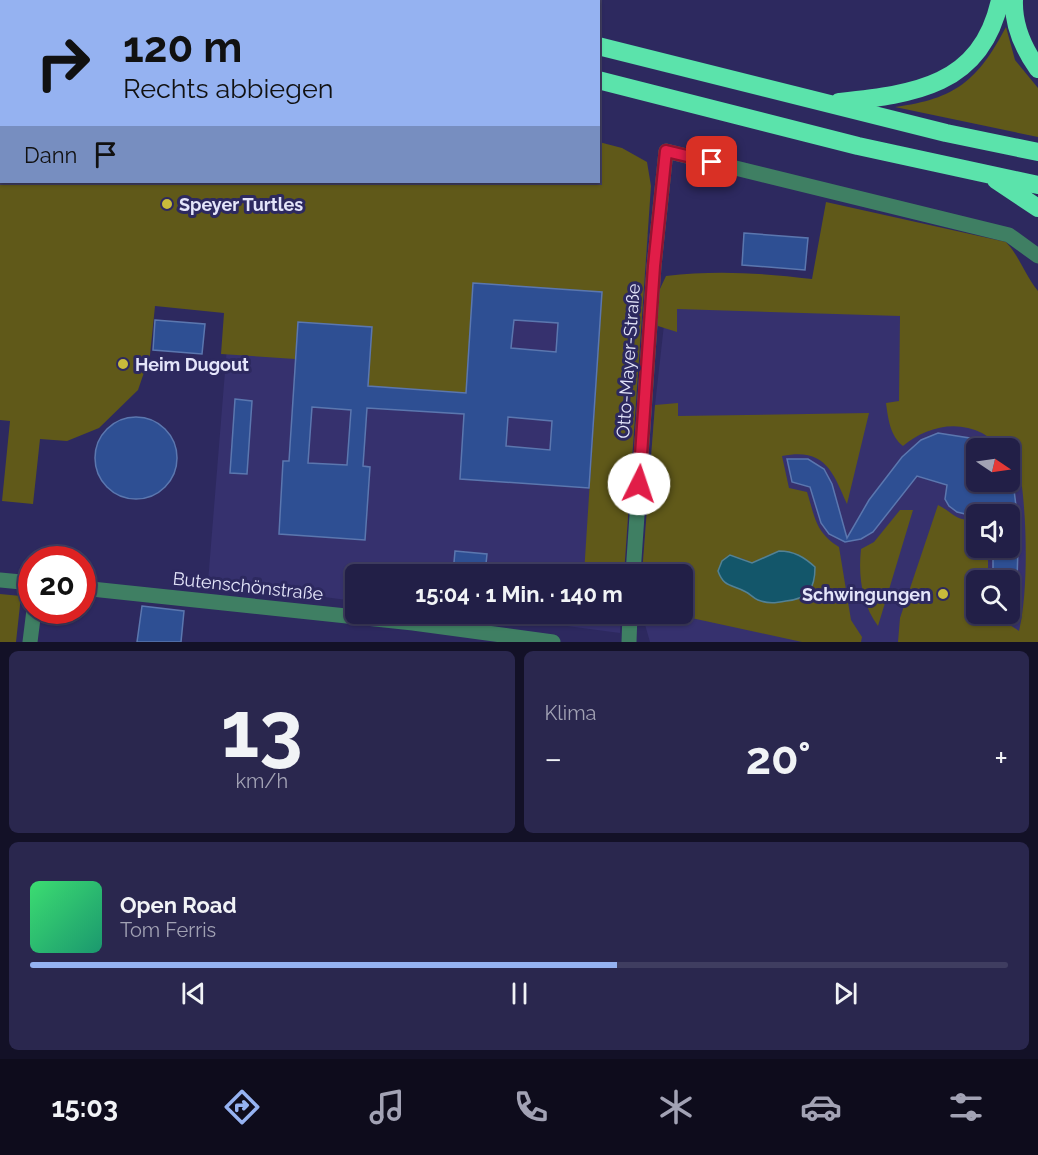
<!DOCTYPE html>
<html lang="de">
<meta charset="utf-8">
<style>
:root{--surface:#221f47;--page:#2a274e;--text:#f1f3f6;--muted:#a2a2b4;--line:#3f3d60;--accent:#95b2f1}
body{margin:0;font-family:Raleway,sans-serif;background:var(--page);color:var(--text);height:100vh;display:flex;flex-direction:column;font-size:22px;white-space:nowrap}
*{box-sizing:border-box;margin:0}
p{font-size:20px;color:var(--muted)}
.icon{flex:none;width:33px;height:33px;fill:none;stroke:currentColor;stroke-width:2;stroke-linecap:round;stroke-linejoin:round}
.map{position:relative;height:642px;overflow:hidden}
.details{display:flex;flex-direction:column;gap:9px;padding:9px;background:#131127;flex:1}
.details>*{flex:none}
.hud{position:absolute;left:0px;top:0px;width:600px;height:183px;box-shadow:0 2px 4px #0004,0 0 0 2px var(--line);background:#95b2f1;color:#111;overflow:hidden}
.needle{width:39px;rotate:103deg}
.tools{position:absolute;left:966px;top:438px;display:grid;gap:12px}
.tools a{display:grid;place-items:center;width:54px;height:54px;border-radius:9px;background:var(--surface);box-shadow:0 2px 4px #0004,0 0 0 2px var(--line);font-size:30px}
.speed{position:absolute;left:18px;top:546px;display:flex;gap:12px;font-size:30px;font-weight:700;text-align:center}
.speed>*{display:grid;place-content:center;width:78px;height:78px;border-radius:50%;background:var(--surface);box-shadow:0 2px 4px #0004,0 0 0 2px var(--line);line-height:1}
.speed .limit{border:9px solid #d22;background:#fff;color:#111}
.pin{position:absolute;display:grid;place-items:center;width:51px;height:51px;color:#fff;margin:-26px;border-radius:12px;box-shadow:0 3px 9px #0006}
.me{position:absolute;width:66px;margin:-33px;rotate:4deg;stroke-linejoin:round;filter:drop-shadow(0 0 4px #0008)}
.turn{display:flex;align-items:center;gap:21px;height:126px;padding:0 24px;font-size:27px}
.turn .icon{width:78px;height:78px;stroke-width:2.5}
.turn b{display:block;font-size:42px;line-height:51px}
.then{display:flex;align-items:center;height:57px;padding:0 24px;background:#0003;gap:12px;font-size:22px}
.big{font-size:45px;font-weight:700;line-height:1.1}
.details .card{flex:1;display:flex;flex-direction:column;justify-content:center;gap:9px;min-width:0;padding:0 21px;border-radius:9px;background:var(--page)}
.details .dial{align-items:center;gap:0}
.dial b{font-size:78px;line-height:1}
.song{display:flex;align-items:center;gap:18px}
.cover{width:72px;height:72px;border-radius:9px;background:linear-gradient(135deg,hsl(140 70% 55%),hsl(160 70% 35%))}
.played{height:6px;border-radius:3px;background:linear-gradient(90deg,var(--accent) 60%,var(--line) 60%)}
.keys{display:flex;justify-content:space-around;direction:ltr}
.heat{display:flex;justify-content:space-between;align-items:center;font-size:33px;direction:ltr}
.details .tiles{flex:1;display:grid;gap:9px;grid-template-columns:1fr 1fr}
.card:last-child{grid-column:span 2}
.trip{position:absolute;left:345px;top:564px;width:348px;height:60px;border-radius:9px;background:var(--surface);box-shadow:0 2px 4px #0004,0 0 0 2px var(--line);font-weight:700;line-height:60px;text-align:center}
.tab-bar{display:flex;height:96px;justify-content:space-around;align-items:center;background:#0e0c1c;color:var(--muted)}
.tab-bar .icon{width:42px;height:42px}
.tab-bar .active{color:var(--accent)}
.tab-bar b{font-size:27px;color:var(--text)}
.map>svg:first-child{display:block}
.built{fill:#36316e;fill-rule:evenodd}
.green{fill:#605919;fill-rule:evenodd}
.water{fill:#13566a;stroke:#528195;stroke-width:1.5}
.building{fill:#2e4f93;stroke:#5b77af;stroke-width:1.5;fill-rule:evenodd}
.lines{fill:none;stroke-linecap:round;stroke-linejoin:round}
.minor{stroke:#3f7f63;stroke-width:15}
.highway{stroke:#5be3ab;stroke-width:18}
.route-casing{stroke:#92132f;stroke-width:15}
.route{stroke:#e11d48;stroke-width:10}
.poi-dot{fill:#c8bb3b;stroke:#2d295f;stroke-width:2}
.labels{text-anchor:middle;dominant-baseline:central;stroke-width:6;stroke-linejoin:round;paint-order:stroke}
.poi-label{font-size:18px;font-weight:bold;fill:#e4e5fa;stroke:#2d295f;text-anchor:start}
.street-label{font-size:18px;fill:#e4e5fa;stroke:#2d295f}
</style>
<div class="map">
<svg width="1038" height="642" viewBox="0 0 1038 642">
<rect width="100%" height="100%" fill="#2d295f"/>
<!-- built -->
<path class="built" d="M648,234L624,574H356L355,601L208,582L229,322Z
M668,289L1038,316V642H650L642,614H682V574H642L655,405ZM976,448H1010V482H976ZM976,514H1010V548H976ZM976,580H1010V614H976Z
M475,614H621L620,633Z"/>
<!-- green -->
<path class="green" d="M0,0L205,1L2,2V182H598L599,142L622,148L647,162L651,186L624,574H584L602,292L473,283L466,393L368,386L372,327L298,323L295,359L221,354L224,313L155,306L150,355L138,390L99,428L67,441L40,439L33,504L2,501L10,421L0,420Z
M1006,27L1015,60L1038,88V137L895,107C956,99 978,80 1006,27Z
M826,202L1006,242C1020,257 1025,275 1038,291V642H898L900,618L938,505C953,512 957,524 976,518V548H988V580H976V614H993L1019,631C1028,593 1027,527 1022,487C1020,473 1010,462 1010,448C999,448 991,438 982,433C955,419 924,428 903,446C890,436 888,418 886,403L899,401L900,316L677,309V332L658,326V293L666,276C715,270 763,273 812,279Z
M678,403V416L869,413L847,504C833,472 825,447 782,456L789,488L807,492C815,517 815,532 839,547L851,620L862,637L861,642H802L673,614H682V574H642L655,405ZM779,551L756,599L745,591L741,558L752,563Z
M900,510H913L878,626C862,605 858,576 861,549L874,542Z
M0,594L21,596L16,642H0Z"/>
<!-- water -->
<path class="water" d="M779,551C794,551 804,557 815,567C815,589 808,599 786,601C776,603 768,604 758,600C753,598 750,594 746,592C732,584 724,588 718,571L722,561L730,555L752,563Z"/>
<!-- building -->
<path class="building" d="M744,233L808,238L805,270L742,265Z
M473,283L602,292L589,488L460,479L464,414L367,408L363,466L370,467L365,540L279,534L283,461H289L298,322L372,327L368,386L466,393ZM514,320L558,323L556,352L511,348ZM312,407L351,410L347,465L308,463ZM508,417L552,421L550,450L506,446Z
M155,320L205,324L202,354L153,350Z
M235,399L252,401L247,474L230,473Z
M95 458a41 41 0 1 1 82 0a41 41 0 1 1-82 0Z
M938,433L976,439V482H1013L1017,514H993V507L965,514L957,512L949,506L945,499L947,485L917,476L873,532L861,539L845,542L829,534L821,523L810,487L792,482L787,459H808L824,469L832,484L847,538L869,500L902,457L921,440Z
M993,548H1018L1017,580H993Z
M455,551L487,554L485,574H453Z
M142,606L184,611L181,642H137Z"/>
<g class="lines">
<!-- minor -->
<path class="minor" d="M633,574L654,266L666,151L1009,235L1038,256
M0,580L32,583
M82,588L413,623L553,642
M30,642L34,610
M629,642L630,614"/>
<!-- highway -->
<path class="highway" d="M322,0L326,2
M432,0L437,2
M1014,0C1013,26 1023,48 1038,69
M598,46L946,133L1038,152
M598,80L858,146L1038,185
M839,102C913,94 981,87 1000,0
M996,180L1038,208"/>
</g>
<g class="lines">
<defs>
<path id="route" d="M639,484L654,266L666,151L712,162"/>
</defs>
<!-- route casing -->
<use href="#route" class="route-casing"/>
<!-- route -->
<use href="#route" class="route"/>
</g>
<!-- markers -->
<g class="poi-dot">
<circle cx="167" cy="204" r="6"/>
<circle cx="123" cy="364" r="6"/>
<circle cx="943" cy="594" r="6"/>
</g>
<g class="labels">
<!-- poi labels -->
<g class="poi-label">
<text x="179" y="204">Speyer Turtles</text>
<text x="135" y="364">Heim Dugout</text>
<text x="931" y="594" text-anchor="end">Schwingungen</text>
</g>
<!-- street labels -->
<g class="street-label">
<text transform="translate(628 361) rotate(-86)">Otto-Mayer-Straße</text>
<text transform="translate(248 586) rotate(6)">Butenschönstraße</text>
</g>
</g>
</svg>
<div class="tools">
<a><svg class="needle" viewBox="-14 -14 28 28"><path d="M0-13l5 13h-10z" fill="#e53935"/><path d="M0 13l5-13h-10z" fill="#a2a2b4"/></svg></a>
<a><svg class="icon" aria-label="sound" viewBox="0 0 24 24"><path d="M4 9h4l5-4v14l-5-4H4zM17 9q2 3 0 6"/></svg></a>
<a><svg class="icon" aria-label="search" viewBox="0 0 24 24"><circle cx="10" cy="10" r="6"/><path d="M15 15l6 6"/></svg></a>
</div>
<div class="speed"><div class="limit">20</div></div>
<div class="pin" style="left:712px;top:162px;background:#d93025"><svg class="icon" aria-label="arrive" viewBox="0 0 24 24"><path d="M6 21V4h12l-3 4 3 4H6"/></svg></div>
<svg class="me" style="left:639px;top:484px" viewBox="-20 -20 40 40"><circle r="19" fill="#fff"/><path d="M0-13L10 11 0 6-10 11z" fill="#e11d48"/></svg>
<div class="trip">15:04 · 1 Min. · 140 m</div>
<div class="hud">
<div class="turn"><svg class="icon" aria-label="right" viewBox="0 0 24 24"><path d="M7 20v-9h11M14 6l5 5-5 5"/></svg><div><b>120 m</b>Rechts abbiegen</div></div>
<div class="then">Dann<svg class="icon" aria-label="arrive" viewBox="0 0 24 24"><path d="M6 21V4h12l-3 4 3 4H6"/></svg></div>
</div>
</div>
<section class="details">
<div class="tiles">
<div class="card dial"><b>13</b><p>km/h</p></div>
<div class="card"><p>Klima</p>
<div class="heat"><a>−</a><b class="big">20°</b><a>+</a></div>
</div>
<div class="card">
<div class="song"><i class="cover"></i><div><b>Open Road</b><p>Tom Ferris</p></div></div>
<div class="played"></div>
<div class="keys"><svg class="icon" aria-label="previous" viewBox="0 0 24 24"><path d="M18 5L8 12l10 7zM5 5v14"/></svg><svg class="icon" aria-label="pause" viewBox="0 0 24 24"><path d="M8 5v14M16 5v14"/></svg><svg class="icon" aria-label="next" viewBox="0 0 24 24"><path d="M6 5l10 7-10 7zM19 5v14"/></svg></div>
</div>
</div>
</section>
<nav class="tab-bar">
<b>15:03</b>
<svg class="icon active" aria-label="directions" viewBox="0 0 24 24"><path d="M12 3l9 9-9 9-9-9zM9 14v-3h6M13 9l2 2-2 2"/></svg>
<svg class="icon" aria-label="music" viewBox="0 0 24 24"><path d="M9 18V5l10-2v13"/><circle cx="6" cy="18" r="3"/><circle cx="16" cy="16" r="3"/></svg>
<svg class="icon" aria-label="phone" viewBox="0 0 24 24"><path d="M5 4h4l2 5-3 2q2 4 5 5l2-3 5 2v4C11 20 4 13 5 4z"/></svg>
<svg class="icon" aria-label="climate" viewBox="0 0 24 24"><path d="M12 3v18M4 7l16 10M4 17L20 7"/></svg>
<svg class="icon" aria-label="car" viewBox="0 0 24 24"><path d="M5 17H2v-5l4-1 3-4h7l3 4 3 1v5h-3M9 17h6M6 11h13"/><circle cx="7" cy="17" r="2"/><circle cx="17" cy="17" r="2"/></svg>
<svg class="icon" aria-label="filters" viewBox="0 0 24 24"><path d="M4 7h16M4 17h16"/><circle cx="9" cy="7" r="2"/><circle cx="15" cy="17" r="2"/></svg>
</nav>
